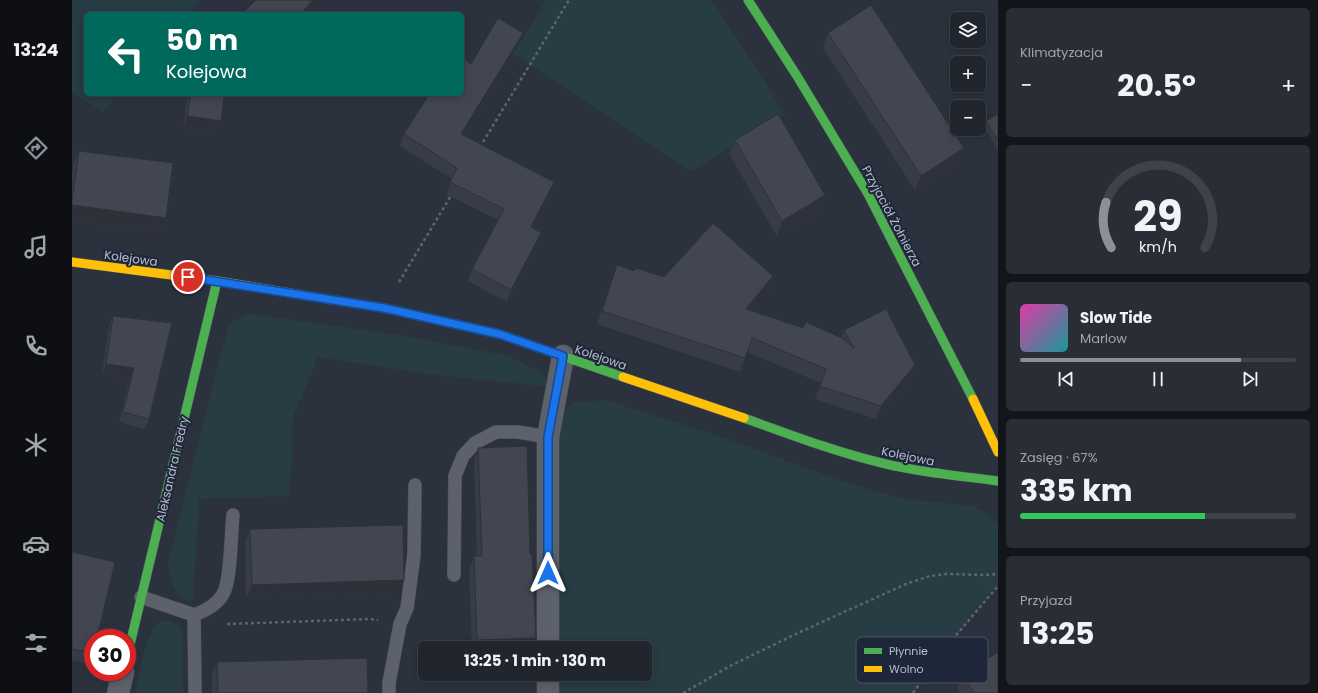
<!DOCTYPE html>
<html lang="pl">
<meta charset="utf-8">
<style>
:root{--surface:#21262e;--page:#292e36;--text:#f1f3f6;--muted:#a2a5aa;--line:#3e434a;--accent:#8c9099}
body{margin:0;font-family:Poppins,sans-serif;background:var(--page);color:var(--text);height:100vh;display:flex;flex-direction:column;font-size:15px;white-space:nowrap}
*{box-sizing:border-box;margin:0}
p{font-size:13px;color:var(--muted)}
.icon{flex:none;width:22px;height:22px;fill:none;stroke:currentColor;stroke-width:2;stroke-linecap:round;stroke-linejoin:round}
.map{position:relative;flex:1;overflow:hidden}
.details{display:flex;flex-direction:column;gap:8px;padding:8px;background:#121519;width:320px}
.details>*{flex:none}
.guide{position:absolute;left:12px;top:12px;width:380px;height:84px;border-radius:6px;box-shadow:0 2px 10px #0003,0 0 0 1px var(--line);background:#00695c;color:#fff;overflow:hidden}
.controls{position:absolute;left:878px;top:12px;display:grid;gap:8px}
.controls a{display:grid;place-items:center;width:36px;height:36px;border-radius:6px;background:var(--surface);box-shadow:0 2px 10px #0003,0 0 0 1px var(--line);font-size:20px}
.speed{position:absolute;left:12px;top:629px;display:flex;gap:8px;font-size:20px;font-weight:700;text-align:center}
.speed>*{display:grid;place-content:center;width:52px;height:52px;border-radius:50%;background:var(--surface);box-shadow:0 2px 10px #0003,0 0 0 1px var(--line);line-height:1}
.speed .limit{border:6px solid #d22;background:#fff;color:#111}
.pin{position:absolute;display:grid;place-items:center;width:34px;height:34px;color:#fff;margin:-17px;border:2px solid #fff;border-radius:50%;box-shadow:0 1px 4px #0007}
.me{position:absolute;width:44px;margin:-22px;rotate:0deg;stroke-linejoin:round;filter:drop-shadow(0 0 3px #0008)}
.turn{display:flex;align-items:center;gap:14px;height:84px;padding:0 16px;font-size:18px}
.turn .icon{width:52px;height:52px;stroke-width:2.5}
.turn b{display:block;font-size:28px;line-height:34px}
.big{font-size:30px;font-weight:700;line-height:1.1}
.details .card{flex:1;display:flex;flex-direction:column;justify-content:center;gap:6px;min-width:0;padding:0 14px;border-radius:6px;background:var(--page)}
.details .dial{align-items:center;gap:0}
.dial svg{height:104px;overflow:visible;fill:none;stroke:var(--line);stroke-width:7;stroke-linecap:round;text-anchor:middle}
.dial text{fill:var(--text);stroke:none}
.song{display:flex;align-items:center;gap:12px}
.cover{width:48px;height:48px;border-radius:6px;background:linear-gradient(135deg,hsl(320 70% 55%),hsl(180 70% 35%))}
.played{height:4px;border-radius:2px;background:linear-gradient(90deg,var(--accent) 80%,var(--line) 80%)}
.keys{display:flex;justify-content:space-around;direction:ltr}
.heat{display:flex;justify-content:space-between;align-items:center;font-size:22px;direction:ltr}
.charge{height:6px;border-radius:3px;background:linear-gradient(90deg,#34c759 67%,var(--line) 0)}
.trip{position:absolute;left:346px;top:641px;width:234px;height:40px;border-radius:6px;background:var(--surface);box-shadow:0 2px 10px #0003,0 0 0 1px var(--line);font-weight:700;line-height:40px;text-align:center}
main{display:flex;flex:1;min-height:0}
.tabs{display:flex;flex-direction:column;width:72px;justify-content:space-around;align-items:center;background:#0d0f12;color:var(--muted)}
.tabs .icon{width:28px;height:28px}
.tabs .selected{color:var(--accent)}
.tabs b{font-size:18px;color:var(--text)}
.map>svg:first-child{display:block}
.green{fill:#283c44}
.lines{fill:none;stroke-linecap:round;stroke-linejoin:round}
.lane-casing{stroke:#4a4f59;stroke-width:14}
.street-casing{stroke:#4a4f59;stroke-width:23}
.fast-casing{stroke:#4a4f59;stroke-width:10}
.slow-casing{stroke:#4a4f59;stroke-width:10}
.path{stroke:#5f646c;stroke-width:2.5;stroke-dasharray:3 3;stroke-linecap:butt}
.lane{stroke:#5d616b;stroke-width:13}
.street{stroke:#5d616b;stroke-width:22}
.fast{stroke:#4caf50;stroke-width:9}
.slow{stroke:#ffc107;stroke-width:9}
.wall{fill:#383c46}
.shaded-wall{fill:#2e3139}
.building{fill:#414651;stroke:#2e3139}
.route-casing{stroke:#114b97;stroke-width:10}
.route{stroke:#1a73e8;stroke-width:7}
.labels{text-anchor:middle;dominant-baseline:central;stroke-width:4;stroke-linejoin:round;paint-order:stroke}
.street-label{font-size:12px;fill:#b7bdcd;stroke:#1e2639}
.key{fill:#1e2639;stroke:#4c5365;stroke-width:1}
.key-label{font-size:11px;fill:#b7bdcd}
</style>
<main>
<nav class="tabs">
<b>13:24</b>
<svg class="icon selected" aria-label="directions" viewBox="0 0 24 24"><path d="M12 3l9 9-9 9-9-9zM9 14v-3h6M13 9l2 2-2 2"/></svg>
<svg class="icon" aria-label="music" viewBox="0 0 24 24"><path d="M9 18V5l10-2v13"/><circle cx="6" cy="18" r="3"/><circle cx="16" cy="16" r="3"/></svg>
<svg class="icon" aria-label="phone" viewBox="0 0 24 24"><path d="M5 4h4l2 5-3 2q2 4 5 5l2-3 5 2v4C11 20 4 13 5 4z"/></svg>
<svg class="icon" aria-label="climate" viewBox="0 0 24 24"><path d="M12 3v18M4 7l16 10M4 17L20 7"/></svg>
<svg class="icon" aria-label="car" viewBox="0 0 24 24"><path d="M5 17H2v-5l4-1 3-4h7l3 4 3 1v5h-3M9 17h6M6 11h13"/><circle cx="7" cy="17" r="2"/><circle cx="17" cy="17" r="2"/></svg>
<svg class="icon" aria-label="filters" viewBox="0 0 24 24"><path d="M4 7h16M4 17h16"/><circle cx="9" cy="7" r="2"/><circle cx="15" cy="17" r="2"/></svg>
</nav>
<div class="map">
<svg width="926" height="693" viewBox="0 0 926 693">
<rect width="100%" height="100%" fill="#2c323d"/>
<!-- green -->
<path class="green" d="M0,0H129L116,14H14V94H46L31,112L0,92Z
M474,0H640L713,114L619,171L441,54Z
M179,314L339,337L437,356L469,372L478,387L364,375L246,357L221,417L220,461L217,496L127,499L121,598L116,601C100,593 98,578 96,562L157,323Z
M532,400L636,432L778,484L834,499L899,506L910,510L923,520L926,526V585L884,636L842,693H487V674H573V648H487V435L493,411L500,403Z
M97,620L107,625L111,635V693H63C66,677 74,630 88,622C90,621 94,621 97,620Z"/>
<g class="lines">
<defs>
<path id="lane" d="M382,575L383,476L391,456L403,443L424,432H446L476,437
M69,597L122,615L123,693
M122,615C133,611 145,605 151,594C159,582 159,532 161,515
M317,693V683L328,624L335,608L342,555L343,485"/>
<path id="street" d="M476,648V437L491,356
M476,674V693
M46,693L51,672"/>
<path id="fast" d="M676,0L725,76L796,194L901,399
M236,296L312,308L427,334L551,377
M672,418C719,435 766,453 814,464C851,473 889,476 926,481
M55,657L145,281"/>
<path id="slow" d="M0,262L145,281L236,296
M551,377L672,418
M901,399L926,452"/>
</defs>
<!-- lane casing -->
<use href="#lane" class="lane-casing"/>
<!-- street casing -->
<use href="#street" class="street-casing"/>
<!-- fast casing -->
<use href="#fast" class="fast-casing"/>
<!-- slow casing -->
<use href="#slow" class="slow-casing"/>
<!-- path -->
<path class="path" d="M408,147L497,0
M327,282L380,194
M155,624L298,619L306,620
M611,693L660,665L728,632L834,584L858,576L875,574L913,575L926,574
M841,693L880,640L926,586"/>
<!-- lane -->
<use href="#lane" class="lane"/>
<!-- street -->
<use href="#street" class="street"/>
<!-- fast -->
<use href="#fast" class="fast"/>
<!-- slow -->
<use href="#slow" class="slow"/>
</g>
<!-- wall -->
<path class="wall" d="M756,33L886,163L843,190L751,48Z
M446,45L391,135L478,194L461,228L465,244L435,302L396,281L400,269L426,220L374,194L380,179L328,146L332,134L399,64Z
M116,94H163L151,107L144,134L111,129Z
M926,114V150L912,127L914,121Z
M663,140L753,195L748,210L705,236L657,154Z
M7,151L94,218L88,232L0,221V175L1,165Z
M545,265L562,271L592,277L701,276L696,290L679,310L731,328L769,337L772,330L843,365L838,378L804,419L743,399L749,383L675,352L668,372L525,324Z
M41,316L100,323L77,419L73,429L47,422L58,378L30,374L37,326Z
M406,448L460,648H400L397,569L402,556H405L402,461Z
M178,529L327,594L174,599L173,543Z
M0,552L21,653L17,664L0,660Z
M145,662L296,693H140V675Z
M890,675L926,693H888L885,688Z"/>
<!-- shaded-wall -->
<path class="shaded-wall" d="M241,0H249L236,14H229Z
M451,33L446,45L384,146L389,134Z
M156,94H163L148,111L152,98Z
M115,116L149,121L144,134L111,129Z
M892,148L886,163L843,190L849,176Z
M482,182L478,194L455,239L459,227Z
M753,195L748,210L705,236L710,221Z
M0,205L94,218L88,232L0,221Z
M469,233L465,244L435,302L439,290Z
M701,276L696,290L669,322L674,309Z
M34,364L62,368L58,378L30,374Z
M843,365L838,378L804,419L809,406Z
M332,580L327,594L174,599L180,585Z
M464,638L460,648H402L405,640Z"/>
<!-- building -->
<path class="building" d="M184,0H241L229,14H170Z
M799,5L892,148L849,176L756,33Z
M426,18L451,33L389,134L482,182L459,227L469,233L439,290L400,269L432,209L378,182L385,168L332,134L357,94H390V58L399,64Z
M119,94H156L152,98L149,121L115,116Z
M706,114L753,195L710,221L663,140Z
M926,114V141L914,121Z
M7,151L101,163L94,218L0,205V200Z
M641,223L701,276L674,309L731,328L734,322L770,338L782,348L772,330L814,309L843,365L809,406L748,386L754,369L680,338L673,358L530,311L545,265L562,271L564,268L592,277Z
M41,316L100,323L77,419L51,412L62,368L34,364Z
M455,446L458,554H460L464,638L405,640L402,556H410L406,448Z
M331,525L332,580L180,585L178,529Z
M0,552L43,562L25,638H21V653L0,649Z
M926,652V693H902L890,675Z
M295,658L296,693H146L145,662Z"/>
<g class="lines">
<defs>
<path id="route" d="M116,277L312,308L427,334L491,356L476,437V573"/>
</defs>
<!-- route casing -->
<use href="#route" class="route-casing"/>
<!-- route -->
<use href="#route" class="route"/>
</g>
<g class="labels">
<!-- street labels -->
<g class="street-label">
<text transform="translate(820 216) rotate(62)">Przyjaciół Żołnierza</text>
<text transform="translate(59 258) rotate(8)">Kolejowa</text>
<text transform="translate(529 357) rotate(19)">Kolejowa</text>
<text transform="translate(836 456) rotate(12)">Kolejowa</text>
<text transform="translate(100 469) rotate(-77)">Aleksandra Fredry</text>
</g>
</g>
<!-- legend -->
<rect x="784" y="637" width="132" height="46" rx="6" class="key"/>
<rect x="792" y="648" width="18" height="6" fill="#4caf50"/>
<rect x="792" y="666" width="18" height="6" fill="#ffc107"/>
<g class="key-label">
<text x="817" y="655">Płynnie</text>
<text x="817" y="673">Wolno</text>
</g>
</svg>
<div class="controls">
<a><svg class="icon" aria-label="layers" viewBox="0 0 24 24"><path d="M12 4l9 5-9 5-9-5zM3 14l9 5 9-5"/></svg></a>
<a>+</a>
<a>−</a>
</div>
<div class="speed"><div class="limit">30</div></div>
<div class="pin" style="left:116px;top:277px;background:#d93025"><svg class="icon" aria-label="arrive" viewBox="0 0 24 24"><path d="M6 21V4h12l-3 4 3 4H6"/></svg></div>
<svg class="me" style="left:476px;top:573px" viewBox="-20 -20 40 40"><path d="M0-17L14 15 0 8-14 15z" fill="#1a73e8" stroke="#fff" stroke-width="4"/></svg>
<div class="trip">13:25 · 1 min · 130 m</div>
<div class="guide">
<div class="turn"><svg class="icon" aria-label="left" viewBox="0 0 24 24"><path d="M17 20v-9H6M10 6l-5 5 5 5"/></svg><div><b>50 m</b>Kolejowa</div></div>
</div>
</div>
<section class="details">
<div class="card"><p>Klimatyzacja</p>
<div class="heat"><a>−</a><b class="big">20.5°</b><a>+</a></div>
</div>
<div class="card dial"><svg viewBox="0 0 100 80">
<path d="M14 69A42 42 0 1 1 86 69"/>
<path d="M14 69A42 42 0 0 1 10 34" stroke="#8c9099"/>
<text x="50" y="56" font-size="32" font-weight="700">29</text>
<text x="50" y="72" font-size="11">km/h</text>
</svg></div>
<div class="card">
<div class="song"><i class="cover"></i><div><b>Slow Tide</b><p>Marlow</p></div></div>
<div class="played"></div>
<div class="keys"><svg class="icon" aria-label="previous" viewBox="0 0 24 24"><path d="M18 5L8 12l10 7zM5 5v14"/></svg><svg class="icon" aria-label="pause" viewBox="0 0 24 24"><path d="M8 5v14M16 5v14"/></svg><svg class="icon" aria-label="next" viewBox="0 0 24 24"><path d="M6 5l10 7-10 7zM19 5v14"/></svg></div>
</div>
<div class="card"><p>Zasięg · 67%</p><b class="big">335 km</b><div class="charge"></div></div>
<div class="card"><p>Przyjazd</p><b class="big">13:25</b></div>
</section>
</main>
